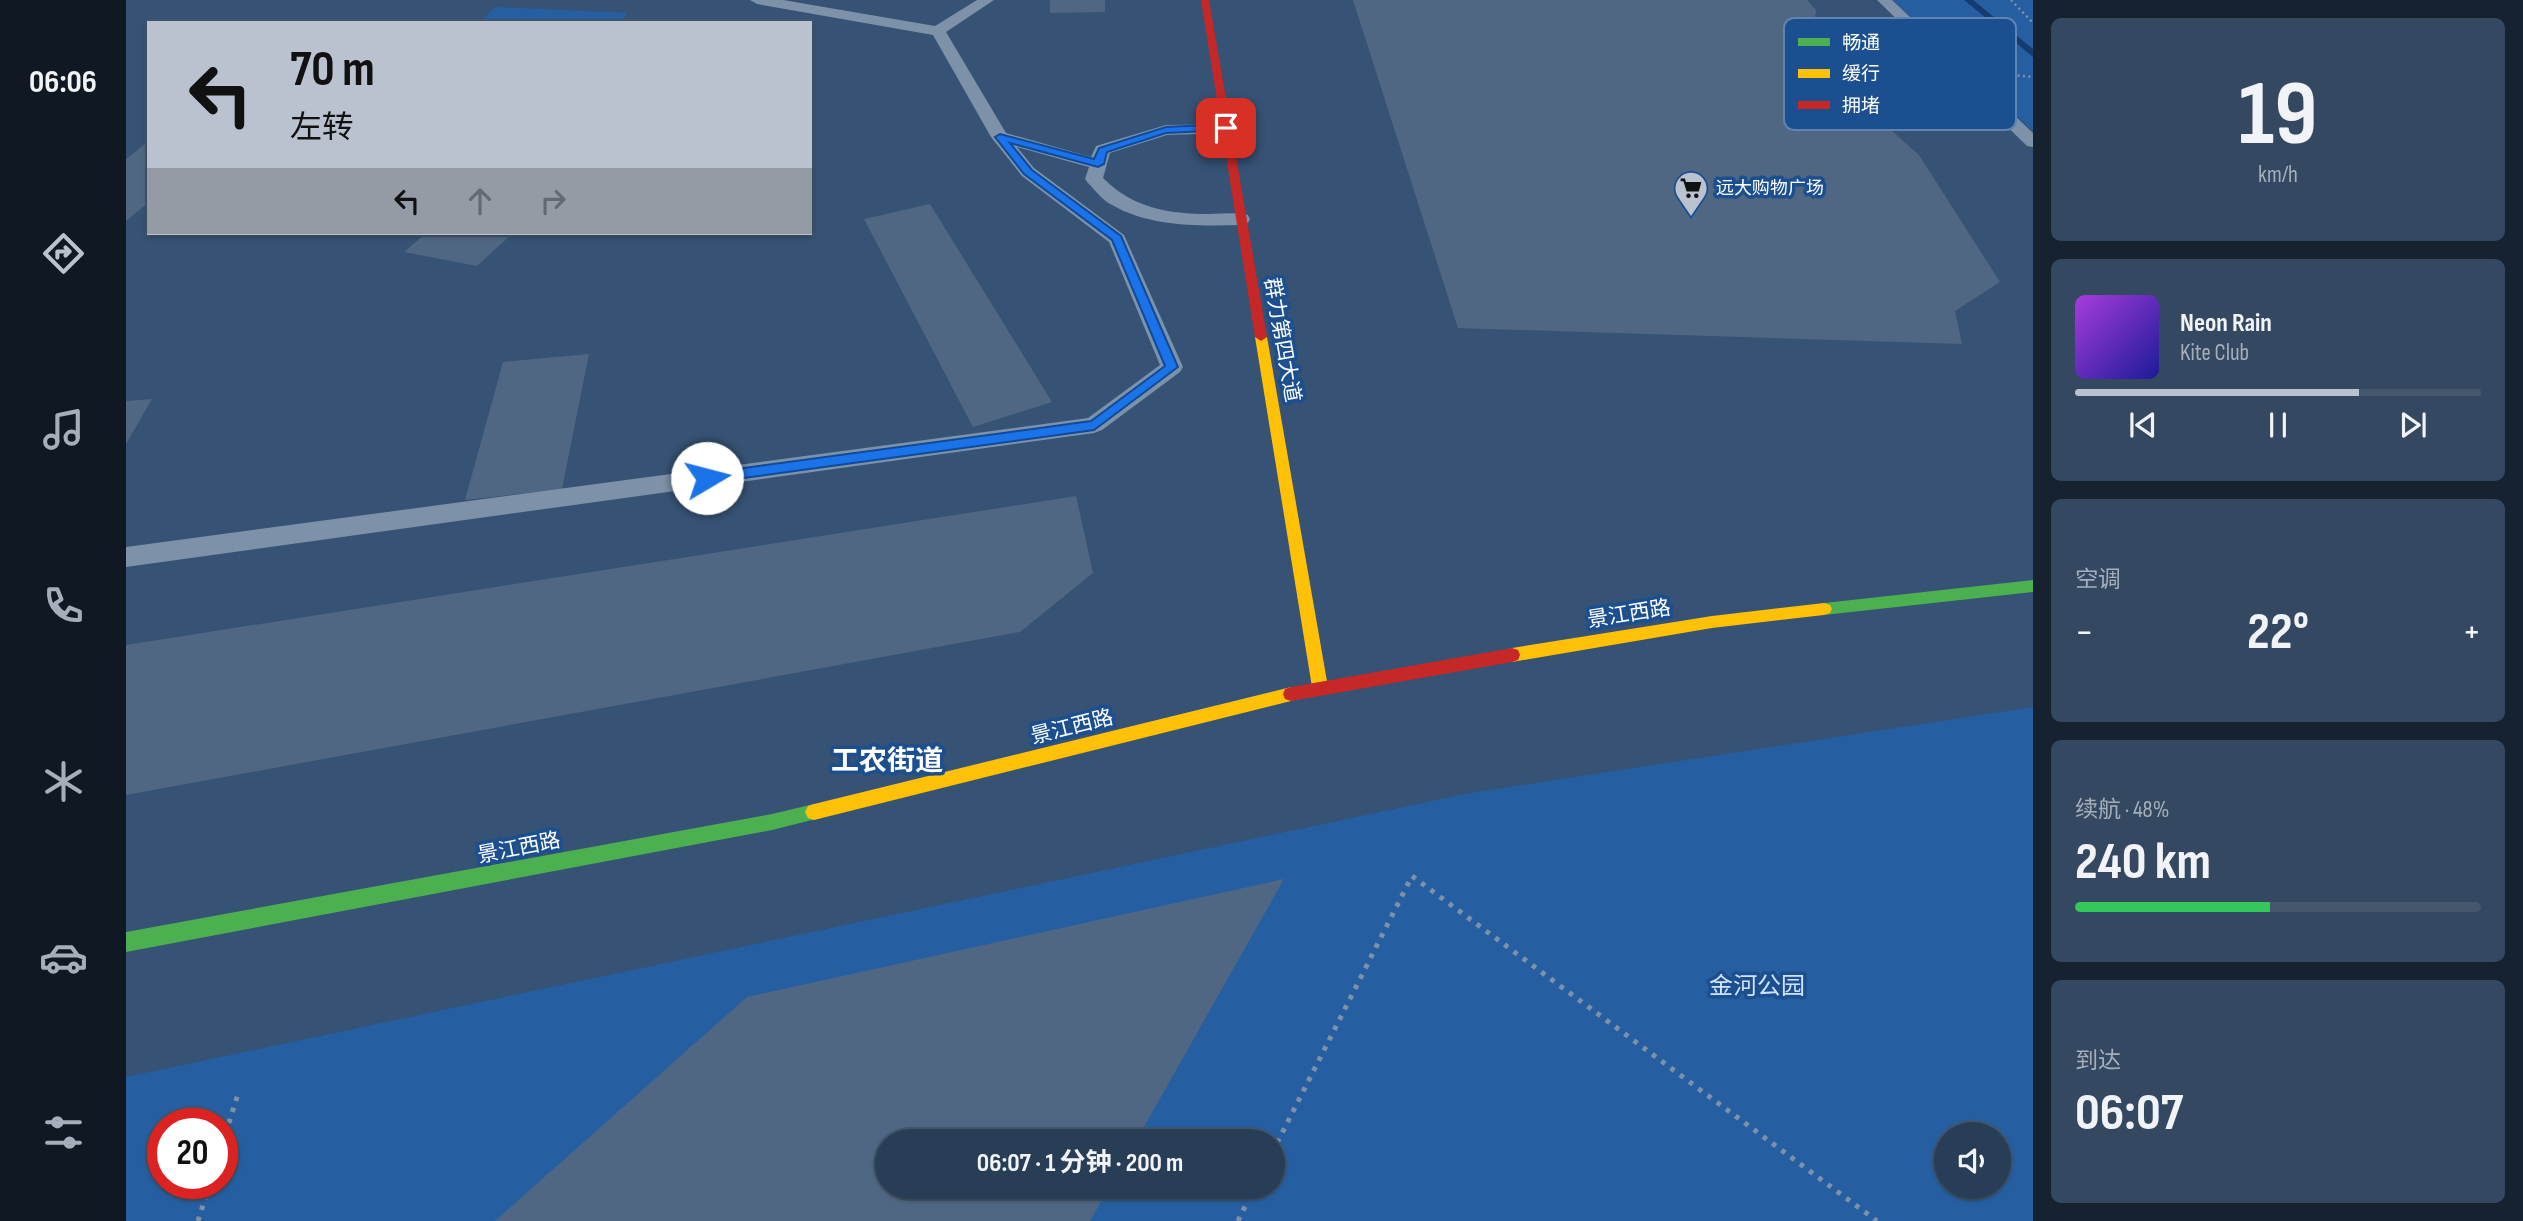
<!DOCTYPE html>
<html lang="zh">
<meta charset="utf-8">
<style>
:root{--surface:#283e57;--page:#344961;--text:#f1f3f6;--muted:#a5aeba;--line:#44576d;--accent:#b9c2ce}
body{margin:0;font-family:"Sofia Sans Condensed","Noto Sans SC",sans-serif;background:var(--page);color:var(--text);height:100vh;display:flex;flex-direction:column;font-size:26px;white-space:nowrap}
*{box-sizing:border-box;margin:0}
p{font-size:23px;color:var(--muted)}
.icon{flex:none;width:38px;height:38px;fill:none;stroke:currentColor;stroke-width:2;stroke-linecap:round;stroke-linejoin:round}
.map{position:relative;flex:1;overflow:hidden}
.panel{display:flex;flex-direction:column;gap:18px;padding:18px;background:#162230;width:490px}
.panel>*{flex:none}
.guide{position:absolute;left:21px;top:21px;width:665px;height:214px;border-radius:0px;box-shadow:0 2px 5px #0004,0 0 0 2px var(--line);background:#b9c2ce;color:#111;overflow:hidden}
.tools{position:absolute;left:1808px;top:1122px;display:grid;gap:14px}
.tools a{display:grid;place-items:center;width:77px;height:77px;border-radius:50%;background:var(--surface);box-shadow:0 2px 5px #0004,0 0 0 2px var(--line);font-size:35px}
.speed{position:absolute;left:21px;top:1108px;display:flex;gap:14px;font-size:35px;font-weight:700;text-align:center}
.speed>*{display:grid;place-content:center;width:91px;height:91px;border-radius:50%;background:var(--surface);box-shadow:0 2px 5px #0004,0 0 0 2px var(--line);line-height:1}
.speed .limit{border:10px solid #d22;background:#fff;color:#111}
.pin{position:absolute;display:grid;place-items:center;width:60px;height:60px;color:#fff;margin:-30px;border-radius:14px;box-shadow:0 4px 10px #0006}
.me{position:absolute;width:77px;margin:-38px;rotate:82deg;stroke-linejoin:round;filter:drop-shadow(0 0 5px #0008)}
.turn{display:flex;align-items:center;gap:24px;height:147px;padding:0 28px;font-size:32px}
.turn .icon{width:91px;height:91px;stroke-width:2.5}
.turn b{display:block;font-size:49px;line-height:60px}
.lanes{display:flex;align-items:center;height:66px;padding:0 28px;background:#0003;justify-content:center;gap:35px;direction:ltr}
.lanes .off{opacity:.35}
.big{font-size:52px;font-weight:700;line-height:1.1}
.panel .widget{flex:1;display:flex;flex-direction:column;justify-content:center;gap:10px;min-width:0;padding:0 24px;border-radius:10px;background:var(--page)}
.panel .dial{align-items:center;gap:0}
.dial b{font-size:91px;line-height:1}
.song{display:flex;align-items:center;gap:21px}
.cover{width:84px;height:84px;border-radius:10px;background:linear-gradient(135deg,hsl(280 70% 55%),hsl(240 70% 35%))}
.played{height:7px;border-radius:4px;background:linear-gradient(90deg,var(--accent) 70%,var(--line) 70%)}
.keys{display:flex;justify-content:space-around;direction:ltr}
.heat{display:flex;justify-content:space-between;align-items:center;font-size:38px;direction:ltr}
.charge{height:10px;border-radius:5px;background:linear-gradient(90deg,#34c759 48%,var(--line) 0)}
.trip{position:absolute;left:749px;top:1129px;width:410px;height:70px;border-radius:35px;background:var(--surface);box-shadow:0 2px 5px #0004,0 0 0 2px var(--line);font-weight:700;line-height:70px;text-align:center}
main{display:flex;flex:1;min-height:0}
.menu{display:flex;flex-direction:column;width:126px;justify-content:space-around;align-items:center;background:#101923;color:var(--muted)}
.menu .icon{width:49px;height:49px}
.menu .active{color:var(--accent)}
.menu b{font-size:32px;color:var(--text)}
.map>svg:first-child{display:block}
.green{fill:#265fa1;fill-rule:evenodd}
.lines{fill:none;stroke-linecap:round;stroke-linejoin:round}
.stream{fill:#153c6e;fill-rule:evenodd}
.building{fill:#506783}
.path-far1{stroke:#7d92a8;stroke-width:2.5;stroke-dasharray:2 3.5;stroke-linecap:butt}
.path{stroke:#7d92a8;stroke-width:5;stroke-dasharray:4.5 7;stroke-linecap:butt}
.lane{fill:#7d92a8;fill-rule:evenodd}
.fast{fill:#4caf50;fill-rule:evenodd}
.slow{fill:#ffc107;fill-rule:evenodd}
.jam{fill:#c62828;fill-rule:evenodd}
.route{fill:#1a73e8;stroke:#114b97;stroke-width:2}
.labels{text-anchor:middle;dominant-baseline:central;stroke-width:7;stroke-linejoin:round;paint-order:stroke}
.far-poi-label{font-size:18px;fill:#fff;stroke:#1b4f8f;text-anchor:start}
.street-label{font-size:21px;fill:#fff;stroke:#1b4f8f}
.near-park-label{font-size:24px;fill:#cfe3fa;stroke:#1b4f8f}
.district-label{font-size:28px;font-weight:bold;fill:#fff;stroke:#1b4f8f}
.key{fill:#1b4f8f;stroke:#5f84b1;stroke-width:2}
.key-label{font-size:19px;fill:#fff}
</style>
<main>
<nav class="menu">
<b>06:06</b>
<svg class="icon active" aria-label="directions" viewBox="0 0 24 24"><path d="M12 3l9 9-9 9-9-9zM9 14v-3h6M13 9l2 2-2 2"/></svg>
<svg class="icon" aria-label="music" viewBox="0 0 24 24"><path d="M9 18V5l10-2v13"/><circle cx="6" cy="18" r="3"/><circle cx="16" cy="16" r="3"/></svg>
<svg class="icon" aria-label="phone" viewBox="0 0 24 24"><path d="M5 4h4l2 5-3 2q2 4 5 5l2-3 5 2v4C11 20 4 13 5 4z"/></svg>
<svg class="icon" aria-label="climate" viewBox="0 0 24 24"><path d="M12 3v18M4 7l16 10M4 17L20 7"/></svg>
<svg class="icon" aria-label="car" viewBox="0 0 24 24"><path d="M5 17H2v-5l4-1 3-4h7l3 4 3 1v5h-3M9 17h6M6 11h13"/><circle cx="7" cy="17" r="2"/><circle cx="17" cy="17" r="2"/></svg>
<svg class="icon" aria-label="filters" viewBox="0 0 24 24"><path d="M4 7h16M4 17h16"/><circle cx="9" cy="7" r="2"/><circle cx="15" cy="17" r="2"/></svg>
</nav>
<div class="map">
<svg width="1907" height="1221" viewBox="0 0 1907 1221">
<rect width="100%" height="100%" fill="#365274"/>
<!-- green -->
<path class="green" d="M1767,0H1907V131Z
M369,7L502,13L494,23H353Z
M1907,707V1221H0V1077L1344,793ZM37,1124H96V1183H37ZM1820,1134H1872V1186H1820ZM761,1141H1146V1186H761Z"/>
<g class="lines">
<!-- stream -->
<path class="stream" d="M1838,0H1847L1907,49V57Z"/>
</g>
<!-- building -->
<path class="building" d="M924,0H979V12L924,13Z
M1227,0H1681L1690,10L1684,58L1793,155L1874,282L1829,311L1836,344L1332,328Z
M23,141V202L0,221V159Z
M804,204L926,402L847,427L738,219Z
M300,233H387L351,266L278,252Z
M463,354L436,489L339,500L377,362Z
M26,399L0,444V401Z
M950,496L967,573L894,632L0,795V645Z
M1158,879L1010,1141H761V1186H984L964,1221H369L621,997Z"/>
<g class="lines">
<!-- path-far1 -->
<path class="path-far1" d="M1885,0L1907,23
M1886,75L1907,77"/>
<!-- path -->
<path class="path" d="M96,1145L112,1094
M1146,1153L1286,876L1751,1221
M72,1221L84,1183
M1112,1221L1129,1186"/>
<!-- lane -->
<path class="lane" d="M624,0H657L809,26L851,0H868L820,32L880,133L965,157L970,146L1040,125L1106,124L1108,128L1100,133L1041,135L984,153L977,178C1007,208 1042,214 1083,214C1096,214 1109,212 1122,215L1124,219L1122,223L1115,225C1072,226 1024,227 986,205C976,200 969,190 962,183L959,179L963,167L891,147L908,168L998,235L1057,367L1054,372L976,430L968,433L0,567V547L962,418L1034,365L983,242L896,176L865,137L807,35L631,4Z
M1751,0H1766L1907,133V147L1901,146Z"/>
<!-- fast -->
<path class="fast" d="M1907,580V592L1698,615L1692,613L1690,609L1692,605L1698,603Z
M688,804L694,806L697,812L694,818L646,830L0,952V932L646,814Z"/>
<!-- slow -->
<path class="slow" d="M1135,333L1141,337L1202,687L1200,692L1194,694L1188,692L1186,687L1129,337Z
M1698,603L1704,605L1706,609L1704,613L1698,615L1586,628L1386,662L1380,660L1378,655L1380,650L1386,648L1586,616Z
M1165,687L1171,689L1173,694L1171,699L1165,701L688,820L682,818L679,812L682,806L688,804Z"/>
<!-- jam -->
<path class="jam" d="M1075,0H1083L1141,337L1135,341L1129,337Z
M1386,648L1392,650L1394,655L1392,660L1386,662L1165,701L1159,699L1157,694L1159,689L1165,687Z"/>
</g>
<!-- route -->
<path class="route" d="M1100,124L1105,128L1103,130L1040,133L981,152L978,164L972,167L884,143L906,170L995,236L1052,367L968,430L581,483L576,482L574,478L576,474L581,473L965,421L1039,366L986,240L898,174L869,137L874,134L968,159L973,148L1040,127Z"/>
<!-- icons -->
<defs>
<symbol id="supermarket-pin" viewBox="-11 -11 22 30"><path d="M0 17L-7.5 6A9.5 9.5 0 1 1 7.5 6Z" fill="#b9c2ce" stroke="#1b4f8f"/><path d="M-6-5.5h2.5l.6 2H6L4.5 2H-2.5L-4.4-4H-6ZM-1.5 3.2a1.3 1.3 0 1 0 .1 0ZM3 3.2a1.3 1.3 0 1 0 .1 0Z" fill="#111"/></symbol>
</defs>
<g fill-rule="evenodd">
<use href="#supermarket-pin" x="1546" y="169" width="38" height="52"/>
</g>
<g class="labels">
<!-- far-poi labels -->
<g class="far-poi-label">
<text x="1590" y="188">远大购物广场</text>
</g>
<!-- street labels -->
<g class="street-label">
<text transform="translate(1156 340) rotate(80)">群力第四大道</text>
<text transform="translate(1503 614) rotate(-9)">景江西路</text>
<text transform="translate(946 727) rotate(-14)">景江西路</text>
<text transform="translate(393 848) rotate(-11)">景江西路</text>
</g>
<!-- near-park labels -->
<g class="near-park-label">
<text x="1631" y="986">金河公园</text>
</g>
<!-- district labels -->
<g class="district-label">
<text x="761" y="761">工农街道</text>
</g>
</g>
<!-- legend -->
<rect x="1658" y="18" width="232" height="112" rx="10" class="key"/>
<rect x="1672" y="38" width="32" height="8" fill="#4caf50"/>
<rect x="1672" y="69" width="32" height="9" fill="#ffc107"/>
<rect x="1672" y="101" width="32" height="8" fill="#c62828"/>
<g class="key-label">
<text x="1716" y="49">畅通</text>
<text x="1716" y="80">缓行</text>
<text x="1716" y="112">拥堵</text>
</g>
</svg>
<div class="tools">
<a><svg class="icon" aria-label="sound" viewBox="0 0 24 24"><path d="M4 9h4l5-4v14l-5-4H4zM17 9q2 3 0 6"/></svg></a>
</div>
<div class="speed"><div class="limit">20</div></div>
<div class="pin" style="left:1100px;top:128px;background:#d93025"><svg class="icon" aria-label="arrive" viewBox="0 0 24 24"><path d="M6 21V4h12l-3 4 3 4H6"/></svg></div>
<svg class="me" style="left:581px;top:478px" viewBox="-20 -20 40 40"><circle r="19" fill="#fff"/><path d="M0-13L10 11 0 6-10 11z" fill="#1a73e8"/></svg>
<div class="trip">06:07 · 1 分钟 · 200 m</div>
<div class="guide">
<div class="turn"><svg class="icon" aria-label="left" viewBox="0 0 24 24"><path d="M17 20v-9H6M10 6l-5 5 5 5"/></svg><div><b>70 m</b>左转</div></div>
<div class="lanes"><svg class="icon" aria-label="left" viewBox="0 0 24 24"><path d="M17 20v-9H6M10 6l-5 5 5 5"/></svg><svg class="icon off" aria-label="ahead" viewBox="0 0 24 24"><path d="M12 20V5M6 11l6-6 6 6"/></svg><svg class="icon off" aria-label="right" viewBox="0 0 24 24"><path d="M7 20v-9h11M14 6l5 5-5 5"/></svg></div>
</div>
</div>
<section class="panel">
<div class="widget dial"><b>19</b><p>km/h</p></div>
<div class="widget">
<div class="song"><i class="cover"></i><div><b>Neon Rain</b><p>Kite Club</p></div></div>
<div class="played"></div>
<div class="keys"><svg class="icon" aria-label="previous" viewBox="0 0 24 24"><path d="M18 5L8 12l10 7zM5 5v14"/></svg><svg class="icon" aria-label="pause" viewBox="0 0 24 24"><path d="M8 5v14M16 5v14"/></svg><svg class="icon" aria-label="next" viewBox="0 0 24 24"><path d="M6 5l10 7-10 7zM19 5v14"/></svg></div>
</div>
<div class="widget"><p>空调</p>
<div class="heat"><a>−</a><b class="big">22°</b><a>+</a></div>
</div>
<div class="widget"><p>续航 · 48%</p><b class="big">240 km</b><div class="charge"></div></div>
<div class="widget"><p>到达</p><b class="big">06:07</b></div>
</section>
</main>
